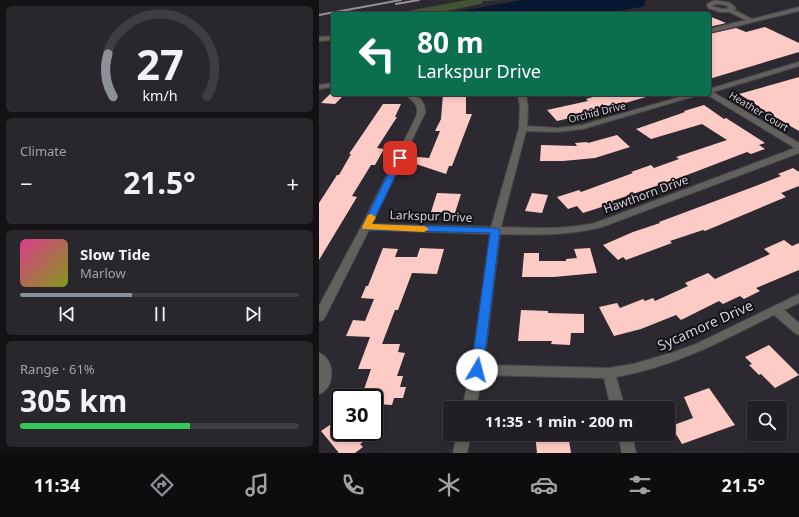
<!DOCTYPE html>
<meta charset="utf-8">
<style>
:root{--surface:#221f24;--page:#2a272c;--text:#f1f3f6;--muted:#a2a2a6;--line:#3f3d41;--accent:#8c9099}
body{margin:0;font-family:"Noto Sans",sans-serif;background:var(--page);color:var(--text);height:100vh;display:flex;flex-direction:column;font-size:15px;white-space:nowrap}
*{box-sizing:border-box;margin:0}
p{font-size:13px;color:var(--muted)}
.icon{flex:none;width:22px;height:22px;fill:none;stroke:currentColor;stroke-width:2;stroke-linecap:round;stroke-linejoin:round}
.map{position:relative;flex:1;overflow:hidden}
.side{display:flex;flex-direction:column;gap:6px;padding:6px;background:#131114;width:319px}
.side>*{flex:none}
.banner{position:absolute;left:12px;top:12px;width:380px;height:84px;border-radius:4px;box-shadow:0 2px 6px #0003,0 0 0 1px var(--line);background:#0b6e4f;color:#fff;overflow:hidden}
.tools{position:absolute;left:428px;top:401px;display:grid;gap:8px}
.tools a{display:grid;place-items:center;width:40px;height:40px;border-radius:4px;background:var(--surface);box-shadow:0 2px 6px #0003,0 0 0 1px var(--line);font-size:20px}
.speed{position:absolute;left:12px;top:389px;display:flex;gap:8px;font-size:20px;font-weight:700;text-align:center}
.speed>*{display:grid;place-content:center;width:52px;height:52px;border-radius:50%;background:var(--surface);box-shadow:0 2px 6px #0003,0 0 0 1px var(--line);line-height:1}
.speed .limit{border:2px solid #111;border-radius:6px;background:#fff;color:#111}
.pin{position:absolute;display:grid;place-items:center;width:34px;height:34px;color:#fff;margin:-17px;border-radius:8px;box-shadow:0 2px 6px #0006}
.me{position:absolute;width:44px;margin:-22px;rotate:8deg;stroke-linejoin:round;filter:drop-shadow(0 0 3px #0008)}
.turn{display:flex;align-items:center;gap:14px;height:84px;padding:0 20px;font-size:18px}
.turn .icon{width:52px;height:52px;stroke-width:2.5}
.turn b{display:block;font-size:28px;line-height:34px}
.big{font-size:30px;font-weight:700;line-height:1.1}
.side .tile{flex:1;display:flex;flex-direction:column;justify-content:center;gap:6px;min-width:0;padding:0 14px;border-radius:6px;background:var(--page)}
.side .dial{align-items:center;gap:0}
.dial svg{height:104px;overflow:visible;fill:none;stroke:var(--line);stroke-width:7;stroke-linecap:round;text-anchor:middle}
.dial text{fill:var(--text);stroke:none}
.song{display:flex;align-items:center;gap:12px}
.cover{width:48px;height:48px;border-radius:6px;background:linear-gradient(135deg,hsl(330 70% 55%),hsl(70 70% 35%))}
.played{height:4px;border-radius:2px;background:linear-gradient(90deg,var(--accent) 40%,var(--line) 40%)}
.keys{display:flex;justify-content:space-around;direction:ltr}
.heat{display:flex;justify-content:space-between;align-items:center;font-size:22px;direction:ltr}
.charge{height:6px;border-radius:3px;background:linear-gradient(90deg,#34c759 61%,var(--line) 0)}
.trip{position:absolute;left:124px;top:401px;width:232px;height:40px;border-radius:4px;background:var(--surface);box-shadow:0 2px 6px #0003,0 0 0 1px var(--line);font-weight:700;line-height:40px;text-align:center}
.menu{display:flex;height:64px;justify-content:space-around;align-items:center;background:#0e0c0e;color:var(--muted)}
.menu .icon{width:28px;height:28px}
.menu .active{color:var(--accent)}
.menu b{font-size:18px;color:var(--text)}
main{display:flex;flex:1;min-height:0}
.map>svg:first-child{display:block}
.green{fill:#435434}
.water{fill:#051731}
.building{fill:#fdcbc6}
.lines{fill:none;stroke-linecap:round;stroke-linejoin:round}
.minor-casing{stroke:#48444a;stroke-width:2}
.minor{fill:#63615d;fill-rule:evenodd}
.rail{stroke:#959297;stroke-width:2}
.route{fill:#1a73e8;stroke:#114b97}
.slow{fill:#f59e0b}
.labels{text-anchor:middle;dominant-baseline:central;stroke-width:4;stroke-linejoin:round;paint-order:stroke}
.far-street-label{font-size:10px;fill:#d3d0d5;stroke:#141216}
.street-label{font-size:12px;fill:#d3d0d5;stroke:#141216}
.near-street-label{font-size:14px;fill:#d3d0d5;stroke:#141216}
</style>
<main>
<section class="side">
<div class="tile dial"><svg viewBox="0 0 100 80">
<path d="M14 69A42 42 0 1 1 86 69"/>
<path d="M14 69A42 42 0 0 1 10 36" stroke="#8c9099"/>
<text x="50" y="56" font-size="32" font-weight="700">27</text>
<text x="50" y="72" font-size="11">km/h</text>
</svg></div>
<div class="tile"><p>Climate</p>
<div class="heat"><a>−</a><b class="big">21.5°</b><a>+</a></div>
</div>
<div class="tile">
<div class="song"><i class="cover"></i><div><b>Slow Tide</b><p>Marlow</p></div></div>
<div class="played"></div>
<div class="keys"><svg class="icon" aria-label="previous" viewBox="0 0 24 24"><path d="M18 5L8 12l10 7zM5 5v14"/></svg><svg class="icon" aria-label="pause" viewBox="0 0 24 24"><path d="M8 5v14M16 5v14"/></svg><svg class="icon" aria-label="next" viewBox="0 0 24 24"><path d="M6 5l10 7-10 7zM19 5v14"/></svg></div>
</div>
<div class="tile"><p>Range · 61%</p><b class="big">305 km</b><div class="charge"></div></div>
</section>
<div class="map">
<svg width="480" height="453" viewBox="0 0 480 453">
<rect width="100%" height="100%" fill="#2d2930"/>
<!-- green -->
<path class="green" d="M148,0H187L164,1L162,4L117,13L72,14Z"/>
<!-- water -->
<path class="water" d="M203,0H326V5C322,9 289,11 280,14H125Z"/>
<!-- building -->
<path class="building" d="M390,16L407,23L390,27Z
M446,27L480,43V52L390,79V34L417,28L427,32Z
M480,77V131L440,108L441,107L420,94Z
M12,93L14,94H26L16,104L2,103Z
M124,94H147V114H153L133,166H130L127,174L85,160L87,156L110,158L121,131H116L122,119Z
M284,94H327V97L289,108L283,104L277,112L238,121L228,110L269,101L267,99Z
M64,104H82L76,117H78L58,148L65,149L56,165H52L33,196L38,197L0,260V203L18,175H20L32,154H30Z
M385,105L405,119L407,118L446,143L440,145L446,149L432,154L428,152L355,180L293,201L295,203L264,213L258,206L249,209L238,197L260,190L262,192L314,173L312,172L332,165L335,168L360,159L357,157L408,140L383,124L332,139L317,129L366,112L365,111Z
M298,135L311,147L276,158L244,161H221L222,145L258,146L256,143L268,142L269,143Z
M474,168L480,172V186L462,193L467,197L386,231L384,230L351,241L353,243L307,260L304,257L299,260L284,245L314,232L341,223L340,222L434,187L462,176L459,174Z
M118,193L142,194L136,213L112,212Z
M213,193L229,195L223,213L206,211Z
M465,240L473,246L480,243V270L437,288L441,291L425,299L421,296L404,304L400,301L362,320L357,315L322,329L295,336L280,307L298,303L301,308L324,299L326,301L334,298L336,301L369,286L366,283L389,273L396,279L451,254L445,249Z
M64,248L79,249L76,257H98L101,248L125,249L118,274L93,273L79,310H76L63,344H81L79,352L86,353L78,376H84L81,387H87L84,398H75L73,405L55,404V398H42L52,369H39L51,337L27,336L34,320L46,321L55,299L42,298L47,286H49Z
M271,248L278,273L235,277H203L205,253H220V261H247V259L258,258L255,249Z
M202,310L229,311V313L265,314V333H252L251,345L232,344L233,341H199Z
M450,345L480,375L456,388L442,374L440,375L430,365L433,364L426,357Z
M390,388L416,425L363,444L352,426L374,418L365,397Z
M21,418V432H58L41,444L44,447L36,453H20L2,431Z
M216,434H249L252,453H218Z"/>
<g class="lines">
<defs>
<path id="minor" d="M396,0L411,3L417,8L415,10L433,19L480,7V11L390,33V29L427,20L410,12H400L389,8L388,4ZM397,4L407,5L410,8L403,9L393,6Z
M14,36V40L0,41V37Z
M480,62V66L394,92L480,143V153L283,227C247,236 217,235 181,234L165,365L290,368L314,364L355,352L377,344L480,294V303L465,310L480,323V335L476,333L455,315C404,341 354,367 297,377L306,408H292L285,378L163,375L157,408H143L152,370L171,234L50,230L6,317L4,320L0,321V306L42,227L97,117C101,104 94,102 86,94C98,94 107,100 106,113L53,224L172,227L200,128L201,108L199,94H207L209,108L208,126L238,128L263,125L371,94H383L264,129L238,132L207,131L182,227C214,228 245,230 276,223L476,148L387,94H390V89Z
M14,83V87L0,89V85Z
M0,353C17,359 16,389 0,394Z
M138,434H152L148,453H134Z
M299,434H313L317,453H303Z"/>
</defs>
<!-- minor casing -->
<use href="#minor" class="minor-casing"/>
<!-- minor -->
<use href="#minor" class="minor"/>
<!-- rail -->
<path class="rail" d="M77,4L100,0
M0,15L82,0"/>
</g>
<!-- route -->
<path class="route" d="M81,156L85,158L53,224L176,228L181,230L164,370L162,374L158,375L154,374L152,370L171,233L47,230L43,227L77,158Z"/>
<!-- slow -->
<path class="slow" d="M52,214L57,217L53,224L105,226L110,229L105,232L44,229L43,227L49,215Z"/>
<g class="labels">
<!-- far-street labels -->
<g class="far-street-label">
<text transform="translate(440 111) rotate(31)">Heather Court</text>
<text transform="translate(278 112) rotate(-14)">Orchid Drive</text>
</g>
<!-- street labels -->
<g class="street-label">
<text transform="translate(327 194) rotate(-20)">Hawthorn Drive</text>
<text transform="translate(112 216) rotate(2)">Larkspur Drive</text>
</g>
<!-- near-street labels -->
<g class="near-street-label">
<text transform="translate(386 325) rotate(-24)">Sycamore Drive</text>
</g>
</g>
</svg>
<div class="tools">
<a><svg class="icon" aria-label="search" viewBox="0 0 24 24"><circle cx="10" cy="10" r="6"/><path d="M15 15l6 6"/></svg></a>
</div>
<div class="speed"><div class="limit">30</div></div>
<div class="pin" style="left:81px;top:158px;background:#d93025"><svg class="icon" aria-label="arrive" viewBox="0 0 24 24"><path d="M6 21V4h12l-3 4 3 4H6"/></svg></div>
<svg class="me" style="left:158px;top:370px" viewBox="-20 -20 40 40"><circle r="19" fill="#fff"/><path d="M0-13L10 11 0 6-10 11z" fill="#1a73e8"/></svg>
<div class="trip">11:35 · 1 min · 200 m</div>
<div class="banner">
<div class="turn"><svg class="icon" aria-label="left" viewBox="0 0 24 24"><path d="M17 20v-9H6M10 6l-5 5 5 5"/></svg><div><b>80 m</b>Larkspur Drive</div></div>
</div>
</div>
</main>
<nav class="menu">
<b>11:34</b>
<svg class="icon active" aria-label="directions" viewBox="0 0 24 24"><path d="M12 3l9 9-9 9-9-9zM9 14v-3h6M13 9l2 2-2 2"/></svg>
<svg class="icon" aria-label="music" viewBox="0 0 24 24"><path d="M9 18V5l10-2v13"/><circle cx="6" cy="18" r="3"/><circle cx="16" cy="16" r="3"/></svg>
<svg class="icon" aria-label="phone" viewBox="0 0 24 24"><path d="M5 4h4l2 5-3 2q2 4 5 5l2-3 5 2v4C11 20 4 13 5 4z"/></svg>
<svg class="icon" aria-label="climate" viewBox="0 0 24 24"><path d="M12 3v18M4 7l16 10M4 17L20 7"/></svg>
<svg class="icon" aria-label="car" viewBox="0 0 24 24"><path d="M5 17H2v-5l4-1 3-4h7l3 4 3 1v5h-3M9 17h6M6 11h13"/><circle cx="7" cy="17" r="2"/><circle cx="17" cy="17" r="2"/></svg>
<svg class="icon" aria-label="filters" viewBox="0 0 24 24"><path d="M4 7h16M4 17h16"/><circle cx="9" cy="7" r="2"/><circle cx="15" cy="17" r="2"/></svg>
<b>21.5°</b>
</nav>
